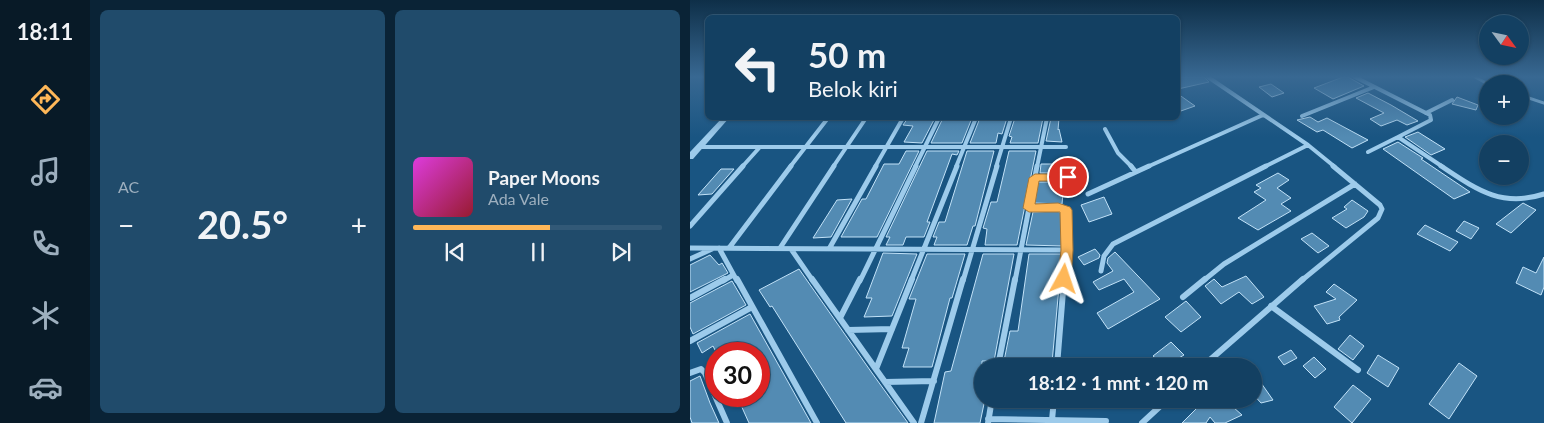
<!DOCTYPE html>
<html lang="id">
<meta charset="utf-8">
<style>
:root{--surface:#134062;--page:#204b6b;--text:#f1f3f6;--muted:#9dafbe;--line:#325977;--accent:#feb758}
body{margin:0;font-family:Lato,sans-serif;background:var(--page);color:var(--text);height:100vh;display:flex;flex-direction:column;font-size:19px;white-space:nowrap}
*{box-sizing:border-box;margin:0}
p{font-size:16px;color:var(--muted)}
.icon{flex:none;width:28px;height:28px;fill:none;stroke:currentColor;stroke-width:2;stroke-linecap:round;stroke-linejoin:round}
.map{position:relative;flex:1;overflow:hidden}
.details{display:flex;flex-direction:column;gap:10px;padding:10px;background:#0a2336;width:600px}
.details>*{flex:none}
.top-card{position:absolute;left:15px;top:15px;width:475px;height:105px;border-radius:8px;box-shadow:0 1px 4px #0004,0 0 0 1px var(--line);background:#134062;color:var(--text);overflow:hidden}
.needle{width:32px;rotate:123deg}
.controls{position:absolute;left:789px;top:15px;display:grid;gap:10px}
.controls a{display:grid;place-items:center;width:50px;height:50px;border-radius:50%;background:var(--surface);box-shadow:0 1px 4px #0004,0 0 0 1px var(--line);font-size:25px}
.speed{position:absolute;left:15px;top:342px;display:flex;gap:10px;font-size:25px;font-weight:700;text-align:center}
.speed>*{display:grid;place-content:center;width:65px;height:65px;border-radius:50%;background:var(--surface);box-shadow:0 1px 4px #0004,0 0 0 1px var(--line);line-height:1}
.speed .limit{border:8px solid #d22;background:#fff;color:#111}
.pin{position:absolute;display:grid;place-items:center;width:42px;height:42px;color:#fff;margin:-21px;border:2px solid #fff;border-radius:50%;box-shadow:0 1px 5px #0007}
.me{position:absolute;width:55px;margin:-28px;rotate:5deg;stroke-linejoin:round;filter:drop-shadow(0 0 4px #0008)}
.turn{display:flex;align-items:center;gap:18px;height:105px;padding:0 20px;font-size:22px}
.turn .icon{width:65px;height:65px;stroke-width:2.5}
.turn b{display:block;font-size:35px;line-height:42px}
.big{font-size:38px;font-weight:700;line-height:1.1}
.details .widget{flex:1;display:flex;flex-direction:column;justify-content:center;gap:8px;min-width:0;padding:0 18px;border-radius:8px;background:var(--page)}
.song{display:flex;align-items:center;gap:15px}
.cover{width:60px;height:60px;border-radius:8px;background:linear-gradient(135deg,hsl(300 70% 55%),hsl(350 70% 35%))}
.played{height:5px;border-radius:2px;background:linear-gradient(90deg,var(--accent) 55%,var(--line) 55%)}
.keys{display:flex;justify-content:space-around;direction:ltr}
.heat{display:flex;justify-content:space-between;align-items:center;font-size:28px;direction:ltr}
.details .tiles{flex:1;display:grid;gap:10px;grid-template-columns:repeat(2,1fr)}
.trip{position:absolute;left:284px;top:358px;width:288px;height:50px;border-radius:25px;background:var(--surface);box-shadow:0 1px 4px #0004,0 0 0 1px var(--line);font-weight:700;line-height:50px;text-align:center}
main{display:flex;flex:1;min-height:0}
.menu{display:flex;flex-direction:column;width:90px;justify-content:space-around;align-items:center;background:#081a27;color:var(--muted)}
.menu .icon{width:35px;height:35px}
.menu .active{color:var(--accent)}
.menu b{font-size:22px;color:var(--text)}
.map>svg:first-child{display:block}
.building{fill:#538bb3;stroke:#c2e2f8}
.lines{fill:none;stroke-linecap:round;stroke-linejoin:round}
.service{stroke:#9dcbeb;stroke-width:3}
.minor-far2{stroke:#9dcbeb;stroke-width:4}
.minor-far1{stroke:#9dcbeb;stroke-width:5}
.minor{stroke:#9dcbeb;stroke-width:6}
.tertiary{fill:#9dcbeb;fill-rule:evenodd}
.route{fill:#feb758;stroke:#a57739}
</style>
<main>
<nav class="menu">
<b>18:11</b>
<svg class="icon active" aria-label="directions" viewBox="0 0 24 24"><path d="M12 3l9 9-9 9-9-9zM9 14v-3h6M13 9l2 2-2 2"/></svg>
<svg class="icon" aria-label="music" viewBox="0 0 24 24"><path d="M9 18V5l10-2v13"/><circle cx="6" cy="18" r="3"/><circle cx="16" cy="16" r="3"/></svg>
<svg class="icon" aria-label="phone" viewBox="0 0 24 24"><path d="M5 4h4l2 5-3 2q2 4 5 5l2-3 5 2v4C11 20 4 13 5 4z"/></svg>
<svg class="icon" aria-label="climate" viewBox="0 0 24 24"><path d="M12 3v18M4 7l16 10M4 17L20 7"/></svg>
<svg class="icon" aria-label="car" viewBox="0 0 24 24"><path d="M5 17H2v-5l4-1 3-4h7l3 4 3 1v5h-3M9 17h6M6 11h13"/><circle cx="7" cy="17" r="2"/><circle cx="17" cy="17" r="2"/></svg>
</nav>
<section class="details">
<div class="tiles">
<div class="widget"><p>AC</p>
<div class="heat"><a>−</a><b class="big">20.5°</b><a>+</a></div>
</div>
<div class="widget">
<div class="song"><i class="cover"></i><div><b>Paper Moons</b><p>Ada Vale</p></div></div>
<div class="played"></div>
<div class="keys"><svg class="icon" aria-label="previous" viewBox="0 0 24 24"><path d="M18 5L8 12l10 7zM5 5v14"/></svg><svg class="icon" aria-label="pause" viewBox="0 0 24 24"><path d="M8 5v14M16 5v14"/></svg><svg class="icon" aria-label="next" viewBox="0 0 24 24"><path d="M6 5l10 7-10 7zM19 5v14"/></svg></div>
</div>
</div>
</section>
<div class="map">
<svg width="854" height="423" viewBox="0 0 854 423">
<rect width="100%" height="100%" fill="#195582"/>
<!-- building -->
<path class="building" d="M488,77H514L519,82L488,89Z
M653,77H658L674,86L643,99L624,88Z
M581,84L594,93L582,97L569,87Z
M678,93L701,105L728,121L717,125L707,120L691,126L680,119L694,113L666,98Z
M488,94L505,106L488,112Z
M767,97L788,105L786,110L762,104Z
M620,117L628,122L637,118L678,140L662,148L633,130L627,132L607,120Z
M218,118H245L232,143L214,142L223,126L213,125Z
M253,118H282L272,143H241Z
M290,118H317L312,134L308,133L306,143H280Z
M325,118H353L348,143H320L322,137L319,136Z
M361,118H369L368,130L369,129L372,142L356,141Z
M728,132L755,149L741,155L715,137Z
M708,142L733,158L731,159L780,192L764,199L693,149Z
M216,151H229L187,237H151L172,199H176L194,164H209Z
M237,151H269L267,155L262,154L237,222H240L234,237H216L213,245H196L200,237H196Z
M277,151H304L285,226H283L277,245H244L247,237H243L249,222H255Z
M319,151H346L327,245H295L297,229L293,228L301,202H307Z
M351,164H376L375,173H350Z
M31,169H44L22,194L8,195Z
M588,173L599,180L587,188L601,198L591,204L601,211L568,230L548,218L576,200L564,192L571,188L566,185Z
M348,182H374L372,204L344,203Z
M414,197L422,214L399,222L391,205Z
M162,199L141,237L123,238L147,200Z
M662,200L678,211L674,217L656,228L642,218L657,209L654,207Z
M833,203L846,210L821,233L806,224Z
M367,211L372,213L373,246L336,245L343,212Z
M774,221L789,228L781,239L766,231Z
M735,225L768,242L760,251L727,234Z
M622,233L639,246L628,253L611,239Z
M405,249L410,255L409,258L394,265L388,257Z
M425,252L470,299L418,329L407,313L444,292L434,279L409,290L403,282L423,271L417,263L418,258Z
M193,253L227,254L202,316L174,317L182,298H176Z
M237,254H275L262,298H260L242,367H213L219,348H212L226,299H219Z
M293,254H324L304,361H292V399H295L290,423H244L255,372L261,371Z
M339,254H372L362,363L314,361L320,331H328Z
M20,255L29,265L32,263L38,273L0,292V265Z
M854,257V287L851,295L826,283L833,267L846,273Z
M109,269L182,373L218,423H156L82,306L80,307L69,290Z
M556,276L574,297L562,304L549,292L531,304L515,286L524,279L532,287Z
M42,281L56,305L3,334L0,327V303Z
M644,284L667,300L649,317L650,320L637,324L624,306L646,299L636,292Z
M496,301L511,317L491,332L475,317Z
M60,314L121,423H59L50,403L60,396H69V390L72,388L69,383V354H27L23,346L12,353L7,343Z
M660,335L674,346L663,360L648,349Z
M481,342L494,355L475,366L463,356Z
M601,350L607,358L594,365L588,357Z
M688,355L709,368L698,387L677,373Z
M624,357L636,369L625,378L613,366Z
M769,363L787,376L759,419L739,404Z
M10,376L20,403L29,423H2L0,417V381Z
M569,380L583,400L571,403L562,393V382Z
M663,385L681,399L662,423L644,407Z
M516,399H534L552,415L535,423H525L520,417L516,423H492Z"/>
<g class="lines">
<!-- service -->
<path class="service" d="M785,77L798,84
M830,95L854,103"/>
<!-- minor-far2 -->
<path class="minor-far2" d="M518,77L618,145L645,167
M665,77L740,115L741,120L708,137L753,167
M736,113L762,100
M612,116L684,87
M415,129L428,153L442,167
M9,147H376
M678,152L708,137
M52,167L70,147
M100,167L138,118
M143,167L176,118
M185,167L213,118
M225,167L249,118
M266,167L286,118
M306,167L321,118
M347,167L357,118
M457,167L573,115
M574,167L618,145"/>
<!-- minor-far1 -->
<path class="minor-far1" d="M441,166L445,171
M751,166C786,189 811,208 854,194
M345,178L378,177
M398,194L459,166
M339,208L368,207L376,210L377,250
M0,226L53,166
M0,248L377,250L374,281
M29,248L47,281
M39,248L101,166
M90,248L144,166
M101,249L123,281
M139,249L186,166
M0,259L22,249
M411,271L414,256L423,244L576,166
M33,281L43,275
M170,281L226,166
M221,281L267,166
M273,281L307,166
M325,281L347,166
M513,281L534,264L665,184
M611,281L688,218L692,209L690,205L643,166"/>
<!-- minor -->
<path class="minor" d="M47,279L127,423
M122,279L224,423
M493,297L515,279
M0,298L35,279
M581,306L668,370
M150,318L170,279
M158,330L202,329
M0,341L62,307
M367,362H411
M308,366L325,279
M367,366L374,279
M513,366L613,279
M186,369L222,279
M0,373L11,369L15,373L37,423
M195,382L244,381
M298,419L416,421
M362,420L364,399
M231,423L273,279
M298,423L302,399
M452,423L478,399"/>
<!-- tertiary -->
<path class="tertiary" d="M32,118H39L3,159H0V152Z"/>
</g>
<!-- sky -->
<linearGradient id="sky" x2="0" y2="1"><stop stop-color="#0e2f48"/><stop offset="0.56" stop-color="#386892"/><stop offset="1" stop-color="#386892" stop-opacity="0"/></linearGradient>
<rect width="854" height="137" fill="url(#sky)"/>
<!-- route -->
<path class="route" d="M345,174H378L383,177L378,181H349L345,204L368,203L380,207L382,210L383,250L381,279L379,283L374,284L370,283L368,279L371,250L370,212H339L333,208L339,178Z"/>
</svg>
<div class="controls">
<a><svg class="needle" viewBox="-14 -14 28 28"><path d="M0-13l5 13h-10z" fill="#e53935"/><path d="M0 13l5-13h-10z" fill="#9dafbe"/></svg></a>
<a>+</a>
<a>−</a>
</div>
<div class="speed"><div class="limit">30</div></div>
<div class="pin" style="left:378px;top:177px;background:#d93025"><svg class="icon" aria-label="arrive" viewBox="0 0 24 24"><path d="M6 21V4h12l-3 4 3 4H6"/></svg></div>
<svg class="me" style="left:374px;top:279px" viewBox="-20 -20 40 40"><path d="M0-17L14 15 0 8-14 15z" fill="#feb758" stroke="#fff" stroke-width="4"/></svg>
<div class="trip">18:12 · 1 mnt · 120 m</div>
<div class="top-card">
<div class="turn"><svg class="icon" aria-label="left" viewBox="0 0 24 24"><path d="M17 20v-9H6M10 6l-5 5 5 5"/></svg><div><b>50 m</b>Belok kiri</div></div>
</div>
</div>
</main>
